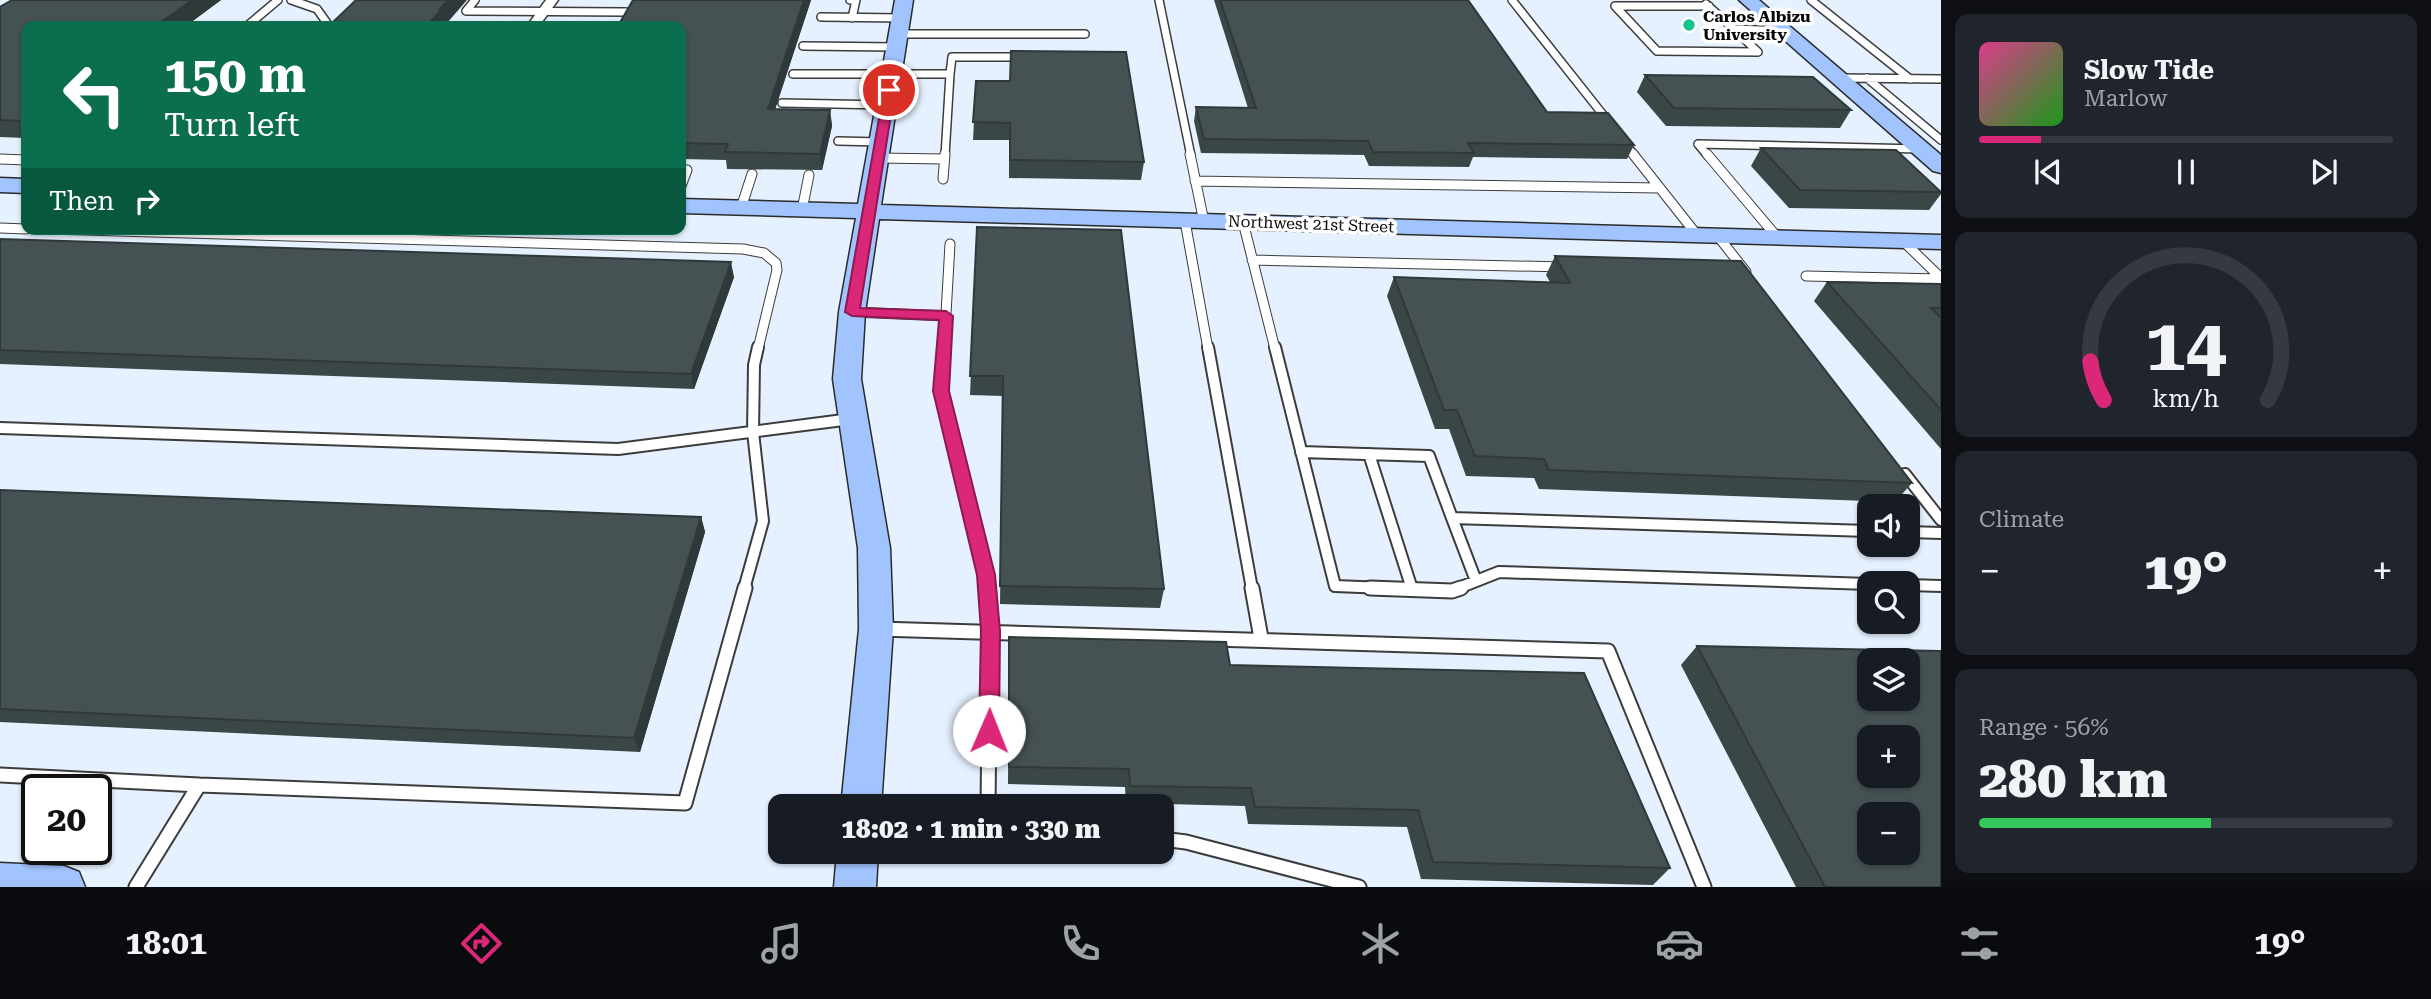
<!DOCTYPE html>
<meta charset="utf-8">
<style>
:root{--surface:#171b24;--page:#20242c;--text:#f1f3f6;--muted:#9ea1a6;--line:#363941;--accent:#db2777}
body{margin:0;font-family:"Roboto Serif",serif;background:var(--page);color:var(--text);height:100vh;display:flex;flex-direction:column;font-size:26px;white-space:nowrap}
*{box-sizing:border-box;margin:0}
p{font-size:23px;color:var(--muted)}
.icon{flex:none;width:38px;height:38px;fill:none;stroke:currentColor;stroke-width:2;stroke-linecap:round;stroke-linejoin:round}
.map{position:relative;flex:1;overflow:hidden}
.sheet{display:flex;flex-direction:column;gap:14px;padding:14px;background:#0d0f14;width:490px}
.sheet>*{flex:none}
.hud{position:absolute;left:21px;top:21px;width:665px;height:214px;border-radius:14px;box-shadow:0 2px 5px #0004;background:#0b6e4f;color:#fff;overflow:hidden}
.buttons{position:absolute;left:1857px;top:494px;display:grid;gap:14px}
.buttons a{display:grid;place-items:center;width:63px;height:63px;border-radius:14px;background:var(--surface);box-shadow:0 2px 5px #0004;font-size:35px}
.speed{position:absolute;left:21px;top:774px;display:flex;gap:14px;font-size:35px;font-weight:700;text-align:center}
.speed>*{display:grid;place-content:center;width:91px;height:91px;border-radius:50%;background:var(--surface);box-shadow:0 2px 5px #0004;line-height:1}
.speed .limit{border:4px solid #111;border-radius:10px;background:#fff;color:#111}
.pin{position:absolute;display:grid;place-items:center;width:60px;height:60px;color:#fff;margin:-30px;border:4px solid #fff;border-radius:50%;box-shadow:0 2px 7px #0007}
.me{position:absolute;width:77px;margin:-38px;rotate:1deg;stroke-linejoin:round;filter:drop-shadow(0 0 5px #0008)}
.turn{display:flex;align-items:center;gap:24px;height:147px;padding:0 28px;font-size:32px}
.turn .icon{width:91px;height:91px;stroke-width:2.5}
.turn b{display:block;font-size:49px;line-height:60px}
.then{display:flex;align-items:center;height:66px;padding:0 28px;background:#0003;gap:14px;font-size:26px}
.big{font-size:52px;font-weight:800;line-height:1.1}
.sheet .widget{flex:1;display:flex;flex-direction:column;justify-content:center;gap:10px;min-width:0;padding:0 24px;border-radius:14px;background:var(--page)}
.sheet .dial{align-items:center;gap:0}
.dial svg{height:182px;overflow:visible;fill:none;stroke:var(--line);stroke-width:7;stroke-linecap:round;text-anchor:middle}
.dial text{fill:var(--text);stroke:none}
.song{display:flex;align-items:center;gap:21px}
.cover{width:84px;height:84px;border-radius:10px;background:linear-gradient(135deg,hsl(330 70% 55%),hsl(120 70% 35%))}
.played{height:7px;border-radius:4px;background:linear-gradient(90deg,var(--accent) 15%,var(--line) 15%)}
.keys{display:flex;justify-content:space-around;direction:ltr}
.heat{display:flex;justify-content:space-between;align-items:center;font-size:38px;direction:ltr}
.charge{height:10px;border-radius:5px;background:linear-gradient(90deg,#34c759 56%,var(--line) 0)}
.trip{position:absolute;left:768px;top:794px;width:406px;height:70px;border-radius:14px;background:var(--surface);box-shadow:0 2px 5px #0004;font-weight:800;line-height:70px;text-align:center}
.tabs{display:flex;height:112px;justify-content:space-around;align-items:center;background:#090b0e;color:var(--muted)}
.tabs .icon{width:49px;height:49px}
.tabs .current{color:var(--accent)}
.tabs b{font-size:32px;color:var(--text)}
main{display:flex;flex:1;min-height:0}
.map>svg:first-child{display:block}
.lines{fill:none;stroke-linecap:round;stroke-linejoin:round}
.lane-far3-casing{stroke:#3c3c3c;stroke-width:10}
.lane-far2-casing{stroke:#3c3c3c;stroke-width:11}
.lane-far1-casing{stroke:#3c3c3c;stroke-width:14}
.lane-casing{stroke:#3c3c3c;stroke-width:17}
.street-casing{stroke:#3c3c3c;stroke-width:3}
.secondary-casing{stroke:#2b2b2b;stroke-width:3}
.lane-far3{stroke:#fff;stroke-width:7}
.lane-far2{stroke:#fff;stroke-width:9}
.lane-far1{stroke:#fff;stroke-width:10}
.lane{stroke:#fff;stroke-width:13}
.street{fill:#fff;fill-rule:evenodd}
.secondary{fill:#a1c4ff;fill-rule:evenodd}
.wall{fill:#3b4647}
.shaded-wall{fill:#30393a}
.building{fill:#455153;stroke:#30393a;stroke-width:2;fill-rule:evenodd}
.route{fill:#db2777;stroke:#8e194d;stroke-width:2}
.poi-dot{fill:#16c48f;stroke:#fff;stroke-width:2.5}
.labels{text-anchor:middle;dominant-baseline:central;stroke-width:7;stroke-linejoin:round;paint-order:stroke}
.far-poi-label{font-size:16px;font-weight:bold;fill:#090909;stroke:#fff;text-anchor:start}
.far-street-label{font-size:16px;fill:#090909;stroke:#fff}
</style>
<main>
<div class="map">
<svg width="1941" height="887" viewBox="0 0 1941 887">
<rect width="100%" height="100%" fill="#e6f1ff"/>
<g class="lines">
<defs>
<path id="lane-far3" d="M291,0L317,9L327,23L324,26
M475,0L466,11L626,12
M850,0H856L852,18
M1159,0L1191,156
M1512,0L1608,121
M1811,0L1910,79
M1706,4L1734,29L1785,31
M1709,6H1615L1657,51L1758,52L1734,29
M821,17L901,18
M247,26L278,0
M898,34H1085
M803,46L896,47
M793,74H950L952,57H1022
M1839,78L1941,79
M1867,78L1941,140
M782,103L887,105
M1622,140L1635,156
M838,141L881,142
M945,156L950,74
M1708,156L1698,144L1919,149"/>
<path id="lane-far2" d="M1190,154L1204,222
M1633,154L1697,235
M1707,154L1777,237
M878,158L944,159
M0,159L26,160
M943,179L945,154
M1195,181L1660,188
M681,186L687,170
M741,208L752,174
M802,210L809,175
M1185,221L1208,349
M1243,222L1275,349
M0,228L26,229
M49,229L743,249L764,253L776,263L777,270L758,349
M1717,235L1746,272
M1903,241L1941,278
M1252,260L1564,267
M1806,276L1941,279
M852,312L946,316
M944,349L950,244"/>
<path id="lane-far1" d="M944,347L941,391L986,575L987,589
M1208,347L1252,589
M1275,347L1335,586L1411,589
M0,428L618,449L851,419
M1301,452L1429,456L1452,518
M1369,454L1412,589
M1905,474L1941,520
M1908,532L1941,533
M1476,581L1452,518L1869,531
M1908,585L1941,586
M744,589L763,521L753,432L754,365L758,347
M1456,589L1499,572L1869,584"/>
<path id="lane" d="M987,588L990,631L988,807
M1252,588L1261,638
M1370,588L1452,591L1461,588
M879,629L1608,651L1704,887
M0,775L199,785L136,887
M199,785L685,803L745,588
M1162,839L1186,842L1359,887"/>
<path id="street" d="M546,0H558L539,26H527Z"/>
<path id="secondary" d="M895,0H913L881,205L1941,235V249L879,219L865,312L861,379L890,548L893,629L881,807H841L859,629L858,548L833,379L839,312L856,218L681,213V199L858,204Z
M1739,0H1759L1941,155V173L1933,171Z
M0,178L26,179V193L0,192Z
M837,852H878L876,887H834Z
M0,863L64,866L79,872L85,887H0Z"/>
</defs>
<!-- lane-far3 casing -->
<use href="#lane-far3" class="lane-far3-casing"/>
<!-- lane-far2 casing -->
<use href="#lane-far2" class="lane-far2-casing"/>
<!-- lane-far1 casing -->
<use href="#lane-far1" class="lane-far1-casing"/>
<!-- lane casing -->
<use href="#lane" class="lane-casing"/>
<!-- street casing -->
<use href="#street" class="street-casing"/>
<!-- secondary casing -->
<use href="#secondary" class="secondary-casing"/>
<!-- lane-far3 -->
<use href="#lane-far3" class="lane-far3"/>
<!-- lane-far2 -->
<use href="#lane-far2" class="lane-far2"/>
<!-- lane-far1 -->
<use href="#lane-far1" class="lane-far1"/>
<!-- lane -->
<use href="#lane" class="lane"/>
<!-- street -->
<use href="#street" class="street"/>
<!-- secondary -->
<use href="#secondary" class="secondary"/>
</g>
<!-- wall -->
<path class="wall" d="M12,0H221L186,26H26V138L0,137V7Z
M811,0L775,109L830,110L832,126L822,170L727,169L726,160L681,159V26Z
M1214,0H1468L1547,112L1634,145L1627,159L1473,157L1469,167L1369,166L1364,155L1201,153L1194,121L1196,107L1248,108Z
M1645,75L1851,110L1840,128L1666,126L1637,92Z
M976,81L1144,162L1141,180L1009,178V140H973Z
M1761,148L1941,191V194L1929,210L1789,208L1751,166Z
M977,227L1164,589L1160,608L1000,604L1003,396L970,395Z
M0,239L734,277L694,389L0,364Z
M1555,256L1912,483L1895,502L1539,489L1534,478L1466,476L1449,429H1435L1387,296L1394,277L1550,282L1546,275Z
M1827,282L1941,284V449L1814,301Z
M0,490L701,517L705,532L640,752L0,722Z
M1009,637L1230,665L1670,868L1653,885L1421,879L1407,827L1248,824L1245,806L1126,803L1125,787L1008,784Z
M1697,646L1941,887H1796L1681,665Z"/>
<!-- shaded-wall -->
<path class="shaded-wall" d="M192,0H221L186,26H156Z
M448,0H467L447,23L448,25L447,26H427Z
M804,0H811L770,125L768,109Z
M830,110L832,126L822,170L820,154Z
M731,262L734,277L694,389L691,374Z
M701,517L705,532L640,752L634,738Z"/>
<!-- building -->
<path class="building" d="M12,0H192L156,26H26V121L0,120V7Z
M356,0H448L440,9H442L427,26H329Z
M633,0H804L768,109L830,110L820,154L725,152L728,144L681,143V26H618Z
M1220,0H1468L1547,112L1608,113L1634,145L1468,143L1474,153L1373,152L1368,141L1204,139L1196,107L1256,108Z
M1011,51L1126,52L1144,162L1010,160V123L973,122L976,81H1010Z
M1645,75L1813,77L1851,110L1674,108Z
M1761,148L1896,150L1941,192L1800,190Z
M977,227L1121,230L1164,589L1000,586L1003,376H970Z
M0,239L731,262L691,374L0,350Z
M1555,256L1741,261L1912,483L1549,470L1544,459L1475,456L1457,410H1444L1394,277L1570,283Z
M1827,282L1941,284V308H1931L1941,318V410Z
M0,490L701,517L634,738L0,709Z
M1009,637L1226,642L1230,665L1584,673L1670,868L1433,862L1418,810L1255,807L1251,788L1130,786L1129,769L1009,767Z
M1697,646L1941,651V887H1825ZM1869,660H1908V698H1869ZM1869,737H1908V775H1869ZM1869,814H1908V852H1869Z"/>
<!-- route -->
<path class="route" d="M889,86L895,90L860,308L946,311L953,316L949,391L995,575L1000,631L999,731L996,738L989,740L982,738L979,731L981,631L977,575L933,391L939,320L852,316L845,312L884,90Z"/>
<!-- markers -->
<circle class="poi-dot" cx="1689" cy="25" r="7"/>
<g class="labels">
<!-- far-poi labels -->
<g class="far-poi-label">
<text x="1703" y="16">Carlos Albizu<tspan x="1703" dy="18">University</tspan></text>
</g>
<!-- far-street labels -->
<g class="far-street-label">
<text transform="translate(1311 224) rotate(2)">Northwest 21st Street</text>
</g>
</g>
</svg>
<div class="buttons">
<a><svg class="icon" aria-label="sound" viewBox="0 0 24 24"><path d="M4 9h4l5-4v14l-5-4H4zM17 9q2 3 0 6"/></svg></a>
<a><svg class="icon" aria-label="search" viewBox="0 0 24 24"><circle cx="10" cy="10" r="6"/><path d="M15 15l6 6"/></svg></a>
<a><svg class="icon" aria-label="layers" viewBox="0 0 24 24"><path d="M12 4l9 5-9 5-9-5zM3 14l9 5 9-5"/></svg></a>
<a>+</a>
<a>−</a>
</div>
<div class="speed"><div class="limit">20</div></div>
<div class="pin" style="left:889px;top:90px;background:#d93025"><svg class="icon" aria-label="arrive" viewBox="0 0 24 24"><path d="M6 21V4h12l-3 4 3 4H6"/></svg></div>
<svg class="me" style="left:989px;top:731px" viewBox="-20 -20 40 40"><circle r="19" fill="#fff"/><path d="M0-13L10 11 0 6-10 11z" fill="#db2777"/></svg>
<div class="trip">18:02 · 1 min · 330 m</div>
<div class="hud">
<div class="turn"><svg class="icon" aria-label="left" viewBox="0 0 24 24"><path d="M17 20v-9H6M10 6l-5 5 5 5"/></svg><div><b>150 m</b>Turn left</div></div>
<div class="then">Then<svg class="icon" aria-label="right" viewBox="0 0 24 24"><path d="M7 20v-9h11M14 6l5 5-5 5"/></svg></div>
</div>
</div>
<section class="sheet">
<div class="widget">
<div class="song"><i class="cover"></i><div><b>Slow Tide</b><p>Marlow</p></div></div>
<div class="played"></div>
<div class="keys"><svg class="icon" aria-label="previous" viewBox="0 0 24 24"><path d="M18 5L8 12l10 7zM5 5v14"/></svg><svg class="icon" aria-label="pause" viewBox="0 0 24 24"><path d="M8 5v14M16 5v14"/></svg><svg class="icon" aria-label="next" viewBox="0 0 24 24"><path d="M6 5l10 7-10 7zM19 5v14"/></svg></div>
</div>
<div class="widget dial"><svg viewBox="0 0 100 80">
<path d="M14 69A42 42 0 1 1 86 69"/>
<path d="M14 69A42 42 0 0 1 8 52" stroke="#db2777"/>
<text x="50" y="56" font-size="32" font-weight="700">14</text>
<text x="50" y="72" font-size="11">km/h</text>
</svg></div>
<div class="widget"><p>Climate</p>
<div class="heat"><a>−</a><b class="big">19°</b><a>+</a></div>
</div>
<div class="widget"><p>Range · 56%</p><b class="big">280 km</b><div class="charge"></div></div>
</section>
</main>
<nav class="tabs">
<b>18:01</b>
<svg class="icon current" aria-label="directions" viewBox="0 0 24 24"><path d="M12 3l9 9-9 9-9-9zM9 14v-3h6M13 9l2 2-2 2"/></svg>
<svg class="icon" aria-label="music" viewBox="0 0 24 24"><path d="M9 18V5l10-2v13"/><circle cx="6" cy="18" r="3"/><circle cx="16" cy="16" r="3"/></svg>
<svg class="icon" aria-label="phone" viewBox="0 0 24 24"><path d="M5 4h4l2 5-3 2q2 4 5 5l2-3 5 2v4C11 20 4 13 5 4z"/></svg>
<svg class="icon" aria-label="climate" viewBox="0 0 24 24"><path d="M12 3v18M4 7l16 10M4 17L20 7"/></svg>
<svg class="icon" aria-label="car" viewBox="0 0 24 24"><path d="M5 17H2v-5l4-1 3-4h7l3 4 3 1v5h-3M9 17h6M6 11h13"/><circle cx="7" cy="17" r="2"/><circle cx="17" cy="17" r="2"/></svg>
<svg class="icon" aria-label="filters" viewBox="0 0 24 24"><path d="M4 7h16M4 17h16"/><circle cx="9" cy="7" r="2"/><circle cx="15" cy="17" r="2"/></svg>
<b>19°</b>
</nav>
